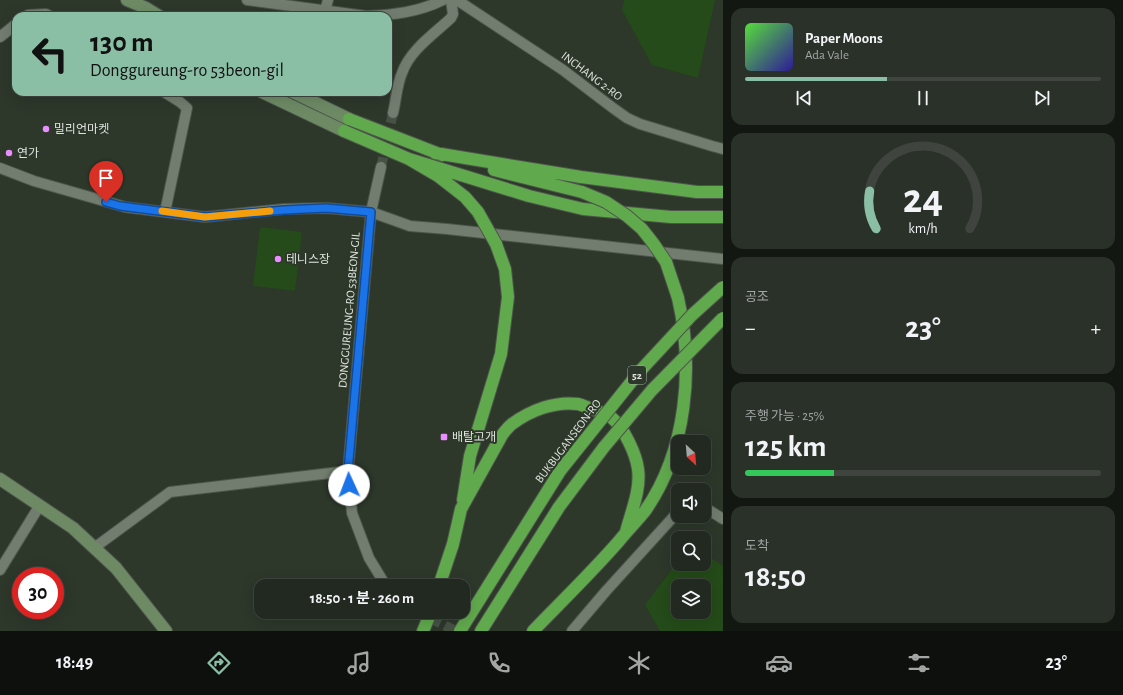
<!DOCTYPE html>
<html lang="ko">
<meta charset="utf-8">
<style>
:root{--surface:#222920;--page:#2a3129;--text:#f1f3f6;--muted:#a2a6a5;--line:#3f453e;--accent:#8abfa5}
body{margin:0;font-family:"Alegreya Sans","Noto Sans KR",sans-serif;background:var(--page);color:var(--text);height:100vh;display:flex;flex-direction:column;font-size:15px;white-space:nowrap}
*{box-sizing:border-box;margin:0}
p{font-size:13px;color:var(--muted)}
.icon{flex:none;width:22px;height:22px;fill:none;stroke:currentColor;stroke-width:2;stroke-linecap:round;stroke-linejoin:round}
.map{position:relative;flex:1;overflow:hidden}
.drawer{display:flex;flex-direction:column;gap:8px;padding:8px;background:#131712;width:400px}
.drawer>*{flex:none}
.top-card{position:absolute;left:12px;top:12px;width:380px;height:84px;border-radius:12px;box-shadow:0 4px 16px #0002,0 0 0 1px var(--line);background:#8abfa5;color:#111;overflow:hidden}
.needle{width:26px;rotate:154deg}
.tools{position:absolute;left:671px;top:435px;display:grid;gap:8px}
.tools a{display:grid;place-items:center;width:40px;height:40px;border-radius:8px;background:var(--surface);box-shadow:0 4px 16px #0002,0 0 0 1px var(--line);font-size:20px}
.speed{position:absolute;left:12px;top:567px;display:flex;gap:8px;font-size:20px;font-weight:700;text-align:center}
.speed>*{display:grid;place-content:center;width:52px;height:52px;border-radius:50%;background:var(--surface);box-shadow:0 4px 16px #0002,0 0 0 1px var(--line);line-height:1}
.speed .limit{border:6px solid #d22;background:#fff;color:#111}
.pin{position:absolute;display:grid;place-items:center;width:34px;height:34px;color:#fff;margin:-41px -17px;border-radius:50% 50% 50% 0;rotate:-45deg;box-shadow:0 0 4px #0007}
.pin .icon{rotate:45deg}
.me{position:absolute;width:44px;margin:-22px;rotate:358deg;stroke-linejoin:round;filter:drop-shadow(0 0 3px #0008)}
.turn{display:flex;align-items:center;gap:14px;height:84px;padding:0 12px;font-size:18px}
.turn .icon{width:52px;height:52px;stroke-width:2.5}
.turn b{display:block;font-size:28px;line-height:34px}
.big{font-size:30px;font-weight:700;line-height:1.1}
.drawer .widget{flex:1;display:flex;flex-direction:column;justify-content:center;gap:6px;min-width:0;padding:0 14px;border-radius:12px;background:var(--page)}
.drawer .dial{align-items:center;gap:0}
.dial svg{height:104px;overflow:visible;fill:none;stroke:var(--line);stroke-width:7;stroke-linecap:round;text-anchor:middle}
.dial text{fill:var(--text);stroke:none}
.song{display:flex;align-items:center;gap:12px}
.cover{width:48px;height:48px;border-radius:6px;background:linear-gradient(135deg,hsl(110 70% 55%),hsl(250 70% 35%))}
.played{height:4px;border-radius:2px;background:linear-gradient(90deg,var(--accent) 40%,var(--line) 40%)}
.keys{display:flex;justify-content:space-around;direction:ltr}
.heat{display:flex;justify-content:space-between;align-items:center;font-size:22px;direction:ltr}
.charge{height:6px;border-radius:3px;background:linear-gradient(90deg,#34c759 25%,var(--line) 0)}
.trip{position:absolute;left:254px;top:579px;width:216px;height:40px;border-radius:12px;background:var(--surface);box-shadow:0 4px 16px #0002,0 0 0 1px var(--line);font-weight:700;line-height:40px;text-align:center}
.dock{display:flex;height:64px;justify-content:space-around;align-items:center;background:#0e100d;color:var(--muted)}
.dock .icon{width:28px;height:28px}
.dock .active{color:var(--accent)}
.dock b{font-size:18px;color:var(--text)}
main{display:flex;flex:1;min-height:0}
.map>svg:first-child{display:block}
.green{fill:#244b19;fill-rule:evenodd}
.lines{fill:none;stroke-linecap:round;stroke-linejoin:round}
.street-tunnel{stroke:#475145;stroke-width:10;stroke-dasharray:10 5;stroke-linecap:butt}
.street-casing{stroke:#4d554b;stroke-width:12}
.secondary-casing{stroke:#4d554b;stroke-width:14}
.highway-casing{stroke:#4d554b;stroke-width:14}
.street{stroke:#727d6f;stroke-width:10}
.secondary{stroke:#6d8a65;stroke-width:12}
.highway{stroke:#61a94d;stroke-width:12}
.highway-bridge-casing{stroke:#4d554b;stroke-width:14;stroke-linecap:butt}
.highway-bridge{stroke:#61a94d;stroke-width:12}
.route-casing{stroke:#114b97;stroke-width:10}
.route{stroke:#1a73e8;stroke-width:7}
.slow{stroke:#f59e0b;stroke-width:7}
.poi-dot{fill:#e88eff;stroke:#2d372a;stroke-width:1.5}
.labels{text-anchor:middle;dominant-baseline:central;stroke-width:4;stroke-linejoin:round;paint-order:stroke}
.shield{fill:#2d372a;stroke:#a8afa6;stroke-width:1}
.shield-label{font-size:11px;font-weight:bold;fill:#dde3db}
.street-label{font-size:12px;fill:#dde3db;stroke:#2d372a}
.poi-label{font-size:12px;fill:#dde3db;stroke:#2d372a;text-anchor:start}
</style>
<main>
<div class="map">
<svg width="723" height="631" viewBox="0 0 723 631">
<rect width="100%" height="100%" fill="#2d372a"/>
<!-- green -->
<path class="green" d="M624,0H715L698,78L652,65L622,10Z
M260,227L302,232L295,291L253,286Z
M704,553L723,566V631H660L645,605L678,561V564H704ZM678,586H704V612H678Z"/>
<g class="lines">
<!-- street-tunnel -->
<path class="street-tunnel" d="M381,167L393,113
M418,612L456,631"/>
<defs>
<path id="street" d="M247,0L366,16C393,15 419,12 443,0
M457,0L563,70L613,108L627,118L640,124L712,146L723,149
M325,11L328,0
M26,16L28,15L46,14L50,16
M0,37L16,24
M164,92L180,102L187,108L165,212
M393,113C396,101 397,84 402,73C410,50 434,34 451,18L453,14L451,0
M381,167L371,212L348,471L352,513L369,558L383,581L388,586
M0,168L34,181L125,207L205,217L284,209L326,208L371,212L410,226L447,229L723,259
M704,507L723,519
M94,548L170,492L348,471
M0,570L40,505
M572,631L606,591L676,514H678"/>
<path id="secondary" d="M127,0L146,8L159,16
M262,92L344,131
M293,92L349,119
M0,479L73,528L116,568L166,631"/>
<path id="highway" d="M349,119L442,155
M344,131L409,159L438,176L465,197L478,212
M435,153L581,177L697,192H723
M409,159L529,196L583,209L671,217H723
M494,170L582,192
M463,500L470,456L501,354L508,297L505,269L496,244
M439,586L453,544L461,509L502,435C505,431 508,427 512,424C531,410 555,401 578,404C583,405 588,408 593,409C599,412 607,414 612,418C624,428 636,454 638,469C641,490 631,512 626,532
M423,631L431,612
M460,631L560,471
M481,631L559,507L604,447
M533,631C562,601 592,572 619,541C627,531 637,521 645,511C687,451 694,367 678,298"/>
</defs>
<!-- street casing -->
<use href="#street" class="street-casing"/>
<!-- secondary casing -->
<use href="#secondary" class="secondary-casing"/>
<!-- highway casing -->
<use href="#highway" class="highway-casing"/>
<!-- street -->
<use href="#street" class="street"/>
<!-- secondary -->
<use href="#secondary" class="secondary"/>
<!-- highway -->
<use href="#highway" class="highway"/>
<defs>
<path id="highway-bridge" d="M582,192L606,202L627,216L642,229L653,243L666,262L678,298
M478,212L496,244
M604,447L652,390L723,318
M560,471L640,371L692,315L723,287"/>
</defs>
<!-- highway-bridge casing -->
<use href="#highway-bridge" class="highway-bridge-casing"/>
<!-- highway-bridge -->
<use href="#highway-bridge" class="highway-bridge"/>
</g>
<g class="lines">
<defs>
<path id="route" d="M106,202L120,206L205,217L284,210L326,208L371,212L348,471L349,485"/>
</defs>
<!-- route casing -->
<use href="#route" class="route-casing"/>
<!-- route -->
<use href="#route" class="route"/>
<!-- slow -->
<path class="slow" d="M162,211L205,217L270,211"/>
</g>
<!-- markers -->
<g class="poi-dot">
<circle cx="46" cy="129" r="4"/>
<circle cx="9" cy="153" r="4"/>
<circle cx="278" cy="259" r="4"/>
<rect x="440" y="433" width="8" height="8" rx="2"/>
</g>
<g class="labels">
<!-- shield labels -->
<rect class="shield" x="628" y="366" width="18" height="18" rx="3"/>
<g class="shield-label">
<text x="637" y="375">52</text>
</g>
<!-- street labels -->
<g class="street-label">
<text transform="translate(592 76) rotate(37)">INCHANG 2-RO</text>
<text transform="translate(349 310) rotate(-85)">DONGGUREUNG-RO 53BEON-GIL</text>
<text transform="translate(568 441) rotate(-53)">BUKBUGANSEON-RO</text>
</g>
<!-- poi labels -->
<g class="poi-label">
<text x="54" y="129">밀리언마켓</text>
<text x="17" y="153">연가</text>
<text x="286" y="259">테니스장</text>
<text x="452" y="437">배탈고개</text>
</g>
</g>
</svg>
<div class="tools">
<a><svg class="needle" viewBox="-14 -14 28 28"><path d="M0-13l5 13h-10z" fill="#e53935"/><path d="M0 13l5-13h-10z" fill="#a2a6a5"/></svg></a>
<a><svg class="icon" aria-label="sound" viewBox="0 0 24 24"><path d="M4 9h4l5-4v14l-5-4H4zM17 9q2 3 0 6"/></svg></a>
<a><svg class="icon" aria-label="search" viewBox="0 0 24 24"><circle cx="10" cy="10" r="6"/><path d="M15 15l6 6"/></svg></a>
<a><svg class="icon" aria-label="layers" viewBox="0 0 24 24"><path d="M12 4l9 5-9 5-9-5zM3 14l9 5 9-5"/></svg></a>
</div>
<div class="speed"><div class="limit">30</div></div>
<div class="pin" style="left:106px;top:202px;background:#d93025"><svg class="icon" aria-label="arrive" viewBox="0 0 24 24"><path d="M6 21V4h12l-3 4 3 4H6"/></svg></div>
<svg class="me" style="left:349px;top:485px" viewBox="-20 -20 40 40"><circle r="19" fill="#fff"/><path d="M0-13L10 11 0 6-10 11z" fill="#1a73e8"/></svg>
<div class="trip">18:50 · 1 분 · 260 m</div>
<div class="top-card">
<div class="turn"><svg class="icon" aria-label="left" viewBox="0 0 24 24"><path d="M17 20v-9H6M10 6l-5 5 5 5"/></svg><div><b>130 m</b>Donggureung-ro 53beon-gil</div></div>
</div>
</div>
<section class="drawer">
<div class="widget">
<div class="song"><i class="cover"></i><div><b>Paper Moons</b><p>Ada Vale</p></div></div>
<div class="played"></div>
<div class="keys"><svg class="icon" aria-label="previous" viewBox="0 0 24 24"><path d="M18 5L8 12l10 7zM5 5v14"/></svg><svg class="icon" aria-label="pause" viewBox="0 0 24 24"><path d="M8 5v14M16 5v14"/></svg><svg class="icon" aria-label="next" viewBox="0 0 24 24"><path d="M6 5l10 7-10 7zM19 5v14"/></svg></div>
</div>
<div class="widget dial"><svg viewBox="0 0 100 80">
<path d="M14 69A42 42 0 1 1 86 69"/>
<path d="M14 69A42 42 0 0 1 9 40" stroke="#8abfa5"/>
<text x="50" y="56" font-size="32" font-weight="700">24</text>
<text x="50" y="72" font-size="11">km/h</text>
</svg></div>
<div class="widget"><p>공조</p>
<div class="heat"><a>−</a><b class="big">23°</b><a>+</a></div>
</div>
<div class="widget"><p>주행 가능 · 25%</p><b class="big">125 km</b><div class="charge"></div></div>
<div class="widget"><p>도착</p><b class="big">18:50</b></div>
</section>
</main>
<nav class="dock">
<b>18:49</b>
<svg class="icon active" aria-label="directions" viewBox="0 0 24 24"><path d="M12 3l9 9-9 9-9-9zM9 14v-3h6M13 9l2 2-2 2"/></svg>
<svg class="icon" aria-label="music" viewBox="0 0 24 24"><path d="M9 18V5l10-2v13"/><circle cx="6" cy="18" r="3"/><circle cx="16" cy="16" r="3"/></svg>
<svg class="icon" aria-label="phone" viewBox="0 0 24 24"><path d="M5 4h4l2 5-3 2q2 4 5 5l2-3 5 2v4C11 20 4 13 5 4z"/></svg>
<svg class="icon" aria-label="climate" viewBox="0 0 24 24"><path d="M12 3v18M4 7l16 10M4 17L20 7"/></svg>
<svg class="icon" aria-label="car" viewBox="0 0 24 24"><path d="M5 17H2v-5l4-1 3-4h7l3 4 3 1v5h-3M9 17h6M6 11h13"/><circle cx="7" cy="17" r="2"/><circle cx="17" cy="17" r="2"/></svg>
<svg class="icon" aria-label="filters" viewBox="0 0 24 24"><path d="M4 7h16M4 17h16"/><circle cx="9" cy="7" r="2"/><circle cx="15" cy="17" r="2"/></svg>
<b>23°</b>
</nav>
